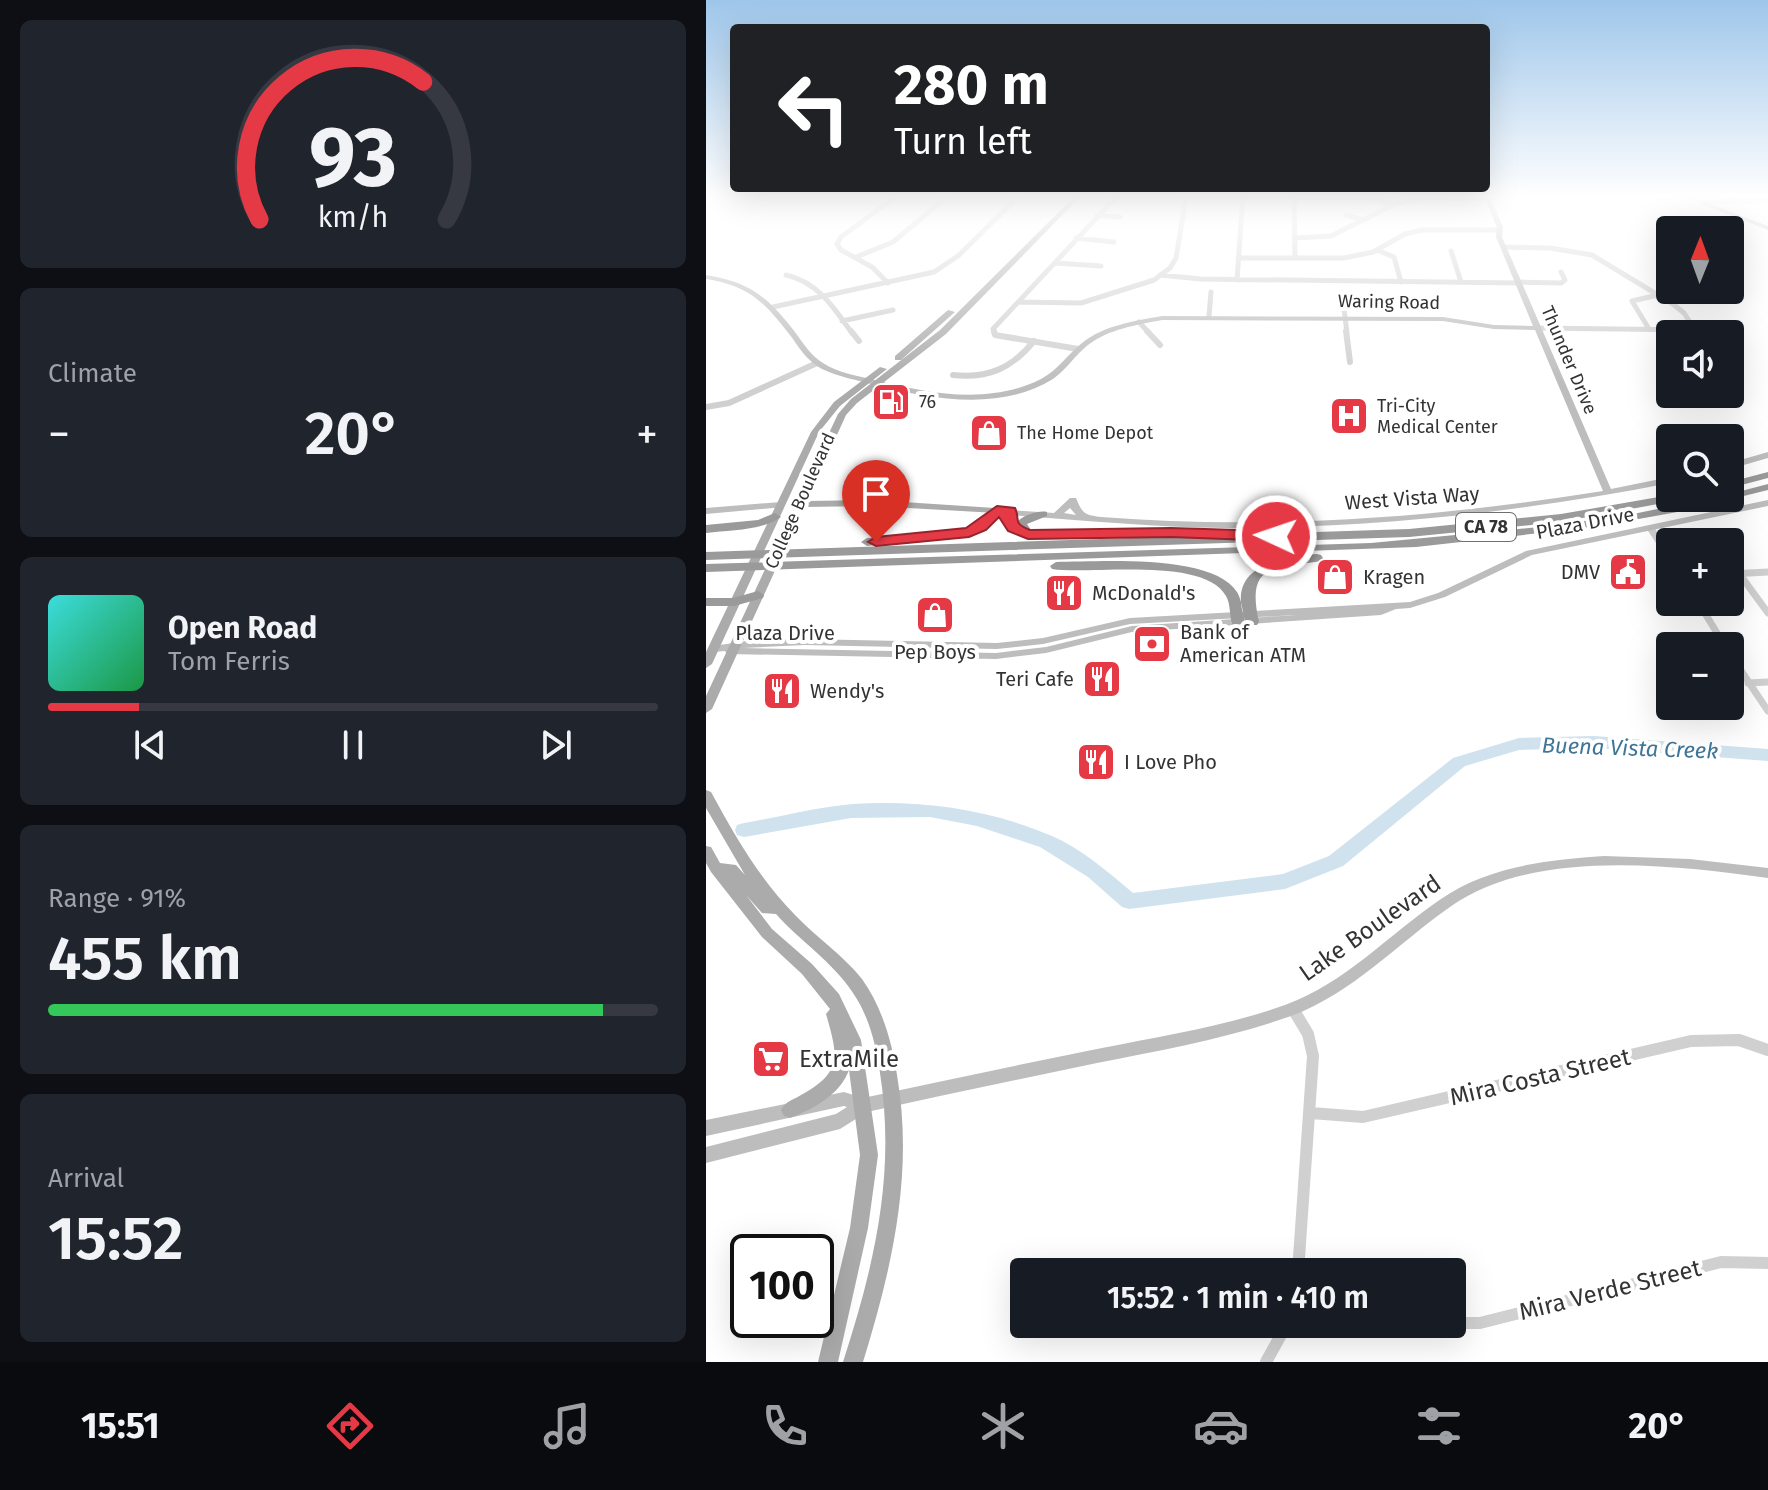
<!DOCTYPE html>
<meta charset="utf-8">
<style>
:root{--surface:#171b24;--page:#20242c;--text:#f1f3f6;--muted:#9ea1a6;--line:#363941;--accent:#e63946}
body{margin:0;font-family:"Fira Sans",sans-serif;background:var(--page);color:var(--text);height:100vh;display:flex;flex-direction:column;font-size:30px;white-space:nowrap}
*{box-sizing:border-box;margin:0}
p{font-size:26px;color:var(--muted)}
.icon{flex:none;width:44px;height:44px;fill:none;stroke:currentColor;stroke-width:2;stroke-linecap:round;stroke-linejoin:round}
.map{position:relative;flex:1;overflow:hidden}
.panel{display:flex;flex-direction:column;gap:20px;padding:20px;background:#0d0f14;width:706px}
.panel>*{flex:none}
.top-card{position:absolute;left:24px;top:24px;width:760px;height:168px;border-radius:8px;box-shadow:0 8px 32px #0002;background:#202124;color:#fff;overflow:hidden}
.needle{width:52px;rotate:1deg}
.controls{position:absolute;left:950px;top:216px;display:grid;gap:16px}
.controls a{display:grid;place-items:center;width:88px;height:88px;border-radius:8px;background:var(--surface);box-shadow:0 8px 32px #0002;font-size:40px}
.speed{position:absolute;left:24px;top:1234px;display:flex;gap:16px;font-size:40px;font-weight:700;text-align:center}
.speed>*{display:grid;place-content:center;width:104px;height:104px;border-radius:50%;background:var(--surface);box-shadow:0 8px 32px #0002;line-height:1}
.speed .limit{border:4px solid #111;border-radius:12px;background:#fff;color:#111}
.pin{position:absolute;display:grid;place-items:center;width:68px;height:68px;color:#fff;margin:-82px -34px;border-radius:50% 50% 50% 0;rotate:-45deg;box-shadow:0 0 8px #0007}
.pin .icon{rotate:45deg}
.me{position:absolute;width:88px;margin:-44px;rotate:273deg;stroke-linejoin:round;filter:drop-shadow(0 0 6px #0008)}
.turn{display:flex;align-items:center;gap:28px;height:168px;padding:0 32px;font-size:36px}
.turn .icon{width:104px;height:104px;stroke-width:2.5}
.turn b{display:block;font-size:56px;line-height:68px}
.big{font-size:60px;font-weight:600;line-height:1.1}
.panel .tile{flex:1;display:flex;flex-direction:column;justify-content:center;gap:12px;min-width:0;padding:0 28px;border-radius:12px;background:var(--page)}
.panel .dial{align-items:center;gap:0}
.dial svg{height:208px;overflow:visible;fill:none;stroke:var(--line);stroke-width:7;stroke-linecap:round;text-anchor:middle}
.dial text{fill:var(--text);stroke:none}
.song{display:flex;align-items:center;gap:24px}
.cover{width:96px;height:96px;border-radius:12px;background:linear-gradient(135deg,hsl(180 70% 55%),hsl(140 70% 35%))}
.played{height:8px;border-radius:4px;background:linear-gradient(90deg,var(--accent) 15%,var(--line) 15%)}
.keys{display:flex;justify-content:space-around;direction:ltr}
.heat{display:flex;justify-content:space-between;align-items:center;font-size:44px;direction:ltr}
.charge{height:12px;border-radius:6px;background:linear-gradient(90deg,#34c759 91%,var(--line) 0)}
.trip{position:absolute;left:304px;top:1258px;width:456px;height:80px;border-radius:8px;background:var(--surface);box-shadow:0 8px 32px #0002;font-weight:600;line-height:80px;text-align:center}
.menu{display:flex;height:128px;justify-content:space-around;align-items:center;background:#090b0e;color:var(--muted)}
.menu .icon{width:56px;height:56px}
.menu .on{color:var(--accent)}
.menu b{font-size:36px;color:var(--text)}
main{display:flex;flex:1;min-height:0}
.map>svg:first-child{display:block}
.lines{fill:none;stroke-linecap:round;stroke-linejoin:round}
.river{fill:#cfe2ee;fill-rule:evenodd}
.street-far3{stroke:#d0d0d0;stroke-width:5}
.street-far2{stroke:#d0d0d0;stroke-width:6}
.street-far1{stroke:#d0d0d0;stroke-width:7}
.street{stroke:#d0d0d0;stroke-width:12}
.secondary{fill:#bdbdbd;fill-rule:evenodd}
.primary{fill:#ababab;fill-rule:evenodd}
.highway{fill:#9a9a9a;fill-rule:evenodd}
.route{fill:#e63946;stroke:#96252e;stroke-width:2}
.labels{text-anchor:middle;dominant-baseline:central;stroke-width:8;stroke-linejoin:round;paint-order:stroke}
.far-street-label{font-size:18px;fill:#333;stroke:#fff}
.far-poi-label{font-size:18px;fill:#333;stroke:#fff;text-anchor:start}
.shield{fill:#fff;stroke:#707070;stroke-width:2}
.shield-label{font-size:18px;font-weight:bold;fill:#333}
.street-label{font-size:20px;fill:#333;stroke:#fff}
.poi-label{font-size:20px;fill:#333;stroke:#fff;text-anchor:start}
.water-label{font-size:22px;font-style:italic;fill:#3f7597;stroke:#fff}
.near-street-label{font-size:24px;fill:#333;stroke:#fff}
.near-poi-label{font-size:24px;fill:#333;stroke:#fff;text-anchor:start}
</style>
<main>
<section class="panel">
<div class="tile dial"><svg viewBox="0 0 100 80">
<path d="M14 69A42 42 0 1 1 86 69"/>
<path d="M14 69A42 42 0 0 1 77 16" stroke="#e63946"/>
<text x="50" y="56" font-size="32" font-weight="700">93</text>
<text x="50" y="72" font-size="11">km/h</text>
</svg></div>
<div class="tile"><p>Climate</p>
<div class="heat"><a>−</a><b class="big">20°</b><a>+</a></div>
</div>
<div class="tile">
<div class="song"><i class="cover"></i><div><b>Open Road</b><p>Tom Ferris</p></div></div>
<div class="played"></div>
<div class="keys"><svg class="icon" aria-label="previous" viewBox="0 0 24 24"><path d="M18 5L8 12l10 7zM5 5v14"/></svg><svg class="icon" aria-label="pause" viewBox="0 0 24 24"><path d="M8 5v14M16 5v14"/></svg><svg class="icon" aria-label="next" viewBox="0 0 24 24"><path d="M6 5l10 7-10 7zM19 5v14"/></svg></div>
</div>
<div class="tile"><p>Range · 91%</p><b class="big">455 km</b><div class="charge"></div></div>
<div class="tile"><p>Arrival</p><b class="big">15:52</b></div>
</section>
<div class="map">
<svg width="1062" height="1362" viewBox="0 0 1062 1362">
<rect width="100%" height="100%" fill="#fff"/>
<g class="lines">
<!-- river -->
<path class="river" d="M888,736L1062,749V761L888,748L813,750L759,766L637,866L579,889L423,909L416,907L382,877L334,847L271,826L224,817L145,818L38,837L31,835L29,830L31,825L38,823C74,817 111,807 147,804C216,800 283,809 346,836C376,849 402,872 427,893L577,874L623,856L747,758L813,738Z"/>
<!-- street-far3 -->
<path class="street-far3" d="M415,195L662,198L689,204
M588,196L589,258
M995,202L1062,200
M391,215L414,217
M640,215L658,220
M370,238L408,242
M588,238L625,236L689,204L706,199L781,198
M797,247L844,248L886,255L967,304L978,313L991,333
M671,250L688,257L695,282
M745,251L755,282
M150,257L187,242L243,195
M532,258H638L667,252L699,234L716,230H793
M349,263L395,266
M80,275C112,282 128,308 146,333
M454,275L495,279L813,283
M531,280L537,196
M812,282L855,283L859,280L855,272
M182,283L166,267L135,250L131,244L135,237L192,195
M636,293L641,333
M313,302L375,303L448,280L464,268L470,258L480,197
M67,307L228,272L252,256L314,195
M503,316L505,292
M136,321L187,310
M433,322L443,333
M832,328L990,330
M943,329L926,301L952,295
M288,333L287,329L412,195"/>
<!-- street-far2 -->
<path class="street-far2" d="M145,331L153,341
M288,331L289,335L372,349
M441,331L454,345
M640,331L644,362
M990,331L992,334
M247,375C282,379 306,368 328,341
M0,407L23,403L111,363"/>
<!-- street-far1 -->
<path class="street-far1" d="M945,529L964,558
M1024,561L1062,613
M1024,574L1062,572
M992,602L1019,646
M1024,654L1062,711
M1042,683L1062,682"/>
<!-- street -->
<path class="street" d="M587,1009L602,1034L607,1056L592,1272
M605,1113L657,1117L985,1041L1033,1040L1062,1050
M746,1323H774L1015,1262L1062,1263
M560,1362L581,1324"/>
<!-- secondary -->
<path class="secondary" d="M777,195H783L797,227L796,237L905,489L964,477V483C817,512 668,528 517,528C446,527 375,520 304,515L299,512L301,510L348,513L364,498H370C376,513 378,515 395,517C563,530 730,518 897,491L829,330L788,329L737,321L456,320C430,325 403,329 382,345C369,355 360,370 347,379C294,412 225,399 169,385C151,380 133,377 116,369C103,362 95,351 87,339C60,304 45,286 0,279V275C44,282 62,297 89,332C97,343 105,356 117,363C132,373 152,376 169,380C224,394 283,405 335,379C352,370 362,354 376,343C398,325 429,321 456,316L737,317L788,325L827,326L790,237L791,227ZM364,508L370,515L358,513Z
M973,195H980L1062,226V230Z
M1062,452V458L1024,469V463Z
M1062,500V506L826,555L739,597L704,608L690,609L675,615L426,632L340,653L290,659L24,654L20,653L19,651L7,652L2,649L7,646L47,640L99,639L291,643L337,638L424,618L704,602L732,593L820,551ZM590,615L426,626L340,647L290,653L37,648L99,645L291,649L337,644L424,624Z
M75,502L78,503V507L0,514V508Z
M898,856L984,859L1062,868V878C966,865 827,848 744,907C691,944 647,993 585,1016C523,1038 456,1050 391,1063C314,1079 237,1095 161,1112L134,1129L0,1163V1147L130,1114L141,1107L138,1106L0,1136V1120L138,1092L157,1098C237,1081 316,1064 396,1048C457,1036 520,1026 579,1005C640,983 683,934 735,899C783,866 841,860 898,856Z"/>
<!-- primary -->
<path class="primary" d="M370,195H376L240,334L151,403L140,415L101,501L167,500L304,509L308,510V514L167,506L98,507L6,709L0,713V696L88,507L85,504L91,501L132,414L145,399L234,330Z
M242,310L249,312L195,360H189V356Z
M174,367L181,369L134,406L113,432L6,664L0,668V652L105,432L128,402Z
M0,790L5,792C29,836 54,880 90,916C111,938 137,955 156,979C176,1007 186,1042 191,1075C208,1174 186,1268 157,1362H137C168,1266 190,1175 174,1073C170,1045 163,1016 147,993C127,962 94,941 70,914L56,913L40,895L66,929L106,964L133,994L155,1040L172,1155L162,1228L132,1362H112L144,1228L154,1155L143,1070C134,1095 107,1109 84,1118L78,1116L75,1110C80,1101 87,1100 95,1095C137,1072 132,1056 120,1014L124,1009L96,974L56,937L5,872L0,863V846L5,847L14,863L30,865L39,875L0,808Z"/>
<!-- highway -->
<path class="highway" d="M1062,472V478L1024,488V482Z
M1062,484V490L977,511L888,527L710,547L0,572V564L665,543L844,526L932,513L1005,498H1024V494Z
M964,495V498H974L968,501L855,522L703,537L0,560V552L703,529L855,514Z
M291,508L295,509V513L279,530L267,535L161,546L155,542L161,538L261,529C273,524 280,512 291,508Z
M304,509L310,512L307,518L310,523C316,516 332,510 341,512V516L321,524L325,530L474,529L480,533L474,537L322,538L303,531L295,518L300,510Z
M69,513L75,517C55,531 24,530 0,533V525L52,520Z
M611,554L615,555L617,558L615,561C570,569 539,561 553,622L551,625H541C517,568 568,558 611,554Z
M350,562C392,562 506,553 531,592C536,600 537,614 539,623L537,626H527C523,617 525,604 520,596C498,556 383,575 346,569L344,566Z
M52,591L58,595L57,598L28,606H0V598H27Z"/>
</g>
<!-- sky -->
<linearGradient id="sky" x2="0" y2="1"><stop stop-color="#9ec6ea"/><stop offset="0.51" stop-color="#fff"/><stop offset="1" stop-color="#fff" stop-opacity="0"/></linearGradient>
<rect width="1062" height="385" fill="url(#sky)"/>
<!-- route -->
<path class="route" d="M291,506L309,508C315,520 305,522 324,530L465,528L570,531L577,536L570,541L465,537L322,539L302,531L293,517L280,530L263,537L170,546L162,542L170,537L260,528Z"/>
<!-- icons -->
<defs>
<symbol id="fuel-square" viewBox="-11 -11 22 22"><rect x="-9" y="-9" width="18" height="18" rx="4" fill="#e63946" stroke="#fff"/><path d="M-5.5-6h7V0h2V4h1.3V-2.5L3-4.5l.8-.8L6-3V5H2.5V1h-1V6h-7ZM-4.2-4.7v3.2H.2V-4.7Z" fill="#fff"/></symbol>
<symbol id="hospital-square" viewBox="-11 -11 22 22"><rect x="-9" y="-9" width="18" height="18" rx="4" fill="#e63946" stroke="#fff"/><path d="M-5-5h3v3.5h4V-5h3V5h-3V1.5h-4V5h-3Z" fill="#fff"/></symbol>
<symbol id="shop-square" viewBox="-11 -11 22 22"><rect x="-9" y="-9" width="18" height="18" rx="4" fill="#e63946" stroke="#fff"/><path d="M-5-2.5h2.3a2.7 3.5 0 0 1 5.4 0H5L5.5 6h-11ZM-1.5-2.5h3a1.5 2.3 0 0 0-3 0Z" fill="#fff"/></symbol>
<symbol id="civic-square" viewBox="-11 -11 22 22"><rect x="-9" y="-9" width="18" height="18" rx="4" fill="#e63946" stroke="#fff"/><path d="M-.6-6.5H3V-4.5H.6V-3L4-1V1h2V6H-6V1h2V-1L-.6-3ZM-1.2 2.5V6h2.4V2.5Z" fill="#fff"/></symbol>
<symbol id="restaurant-square" viewBox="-11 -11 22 22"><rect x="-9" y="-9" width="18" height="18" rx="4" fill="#e63946" stroke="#fff"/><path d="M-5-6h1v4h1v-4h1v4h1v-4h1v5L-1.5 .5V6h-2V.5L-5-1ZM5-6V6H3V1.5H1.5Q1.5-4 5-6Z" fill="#fff"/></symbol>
<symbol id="bank-square" viewBox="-11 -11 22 22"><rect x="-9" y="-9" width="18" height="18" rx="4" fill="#e63946" stroke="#fff"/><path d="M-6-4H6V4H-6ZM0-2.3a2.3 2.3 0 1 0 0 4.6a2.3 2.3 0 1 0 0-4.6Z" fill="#fff"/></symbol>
<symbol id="supermarket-square" viewBox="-11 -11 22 22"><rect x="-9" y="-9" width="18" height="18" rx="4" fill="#e63946" stroke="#fff"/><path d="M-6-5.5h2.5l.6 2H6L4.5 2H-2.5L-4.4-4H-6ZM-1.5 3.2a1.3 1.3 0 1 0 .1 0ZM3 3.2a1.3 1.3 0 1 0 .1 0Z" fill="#fff"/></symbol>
</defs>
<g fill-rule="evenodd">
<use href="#fuel-square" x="163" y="380" width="44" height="44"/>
<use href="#hospital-square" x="621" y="394" width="44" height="44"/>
<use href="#shop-square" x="261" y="411" width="44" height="44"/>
<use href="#civic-square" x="900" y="550" width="44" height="44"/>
<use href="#shop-square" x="607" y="555" width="44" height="44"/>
<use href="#restaurant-square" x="336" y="571" width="44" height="44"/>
<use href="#shop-square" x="207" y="593" width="44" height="44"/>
<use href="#bank-square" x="424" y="622" width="44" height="44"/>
<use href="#restaurant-square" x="374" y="657" width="44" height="44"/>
<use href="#restaurant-square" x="54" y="669" width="44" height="44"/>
<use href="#restaurant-square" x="368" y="740" width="44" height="44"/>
<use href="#supermarket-square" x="43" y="1037" width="44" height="44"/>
</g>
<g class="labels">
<!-- far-street labels -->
<g class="far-street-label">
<text transform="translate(683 302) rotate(1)">Waring Road</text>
<text transform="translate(863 360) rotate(67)">Thunder Drive</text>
<text transform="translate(94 501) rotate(-66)">College Boulevard</text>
</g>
<!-- far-poi labels -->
<g class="far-poi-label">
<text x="213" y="402">76</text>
<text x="671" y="406">Tri-City<tspan x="671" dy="21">Medical Center</tspan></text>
<text x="311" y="433">The Home Depot</text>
</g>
<!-- shield labels -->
<rect class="shield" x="750" y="513" width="60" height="28" rx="6"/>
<g class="shield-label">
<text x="780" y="527">CA 78</text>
</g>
<!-- street labels -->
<g class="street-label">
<text transform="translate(706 498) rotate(-4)">West Vista Way</text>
<text transform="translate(879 523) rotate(-11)">Plaza Drive</text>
<text x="79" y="633">Plaza Drive</text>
</g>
<!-- poi labels -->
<g class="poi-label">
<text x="894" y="572" text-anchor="end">DMV</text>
<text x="657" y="577">Kragen</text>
<text x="386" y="593">McDonald's</text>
<text x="474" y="632">Bank of<tspan x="474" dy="23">American ATM</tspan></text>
<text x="229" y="652" text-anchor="middle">Pep Boys</text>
<text x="368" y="679" text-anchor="end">Teri Cafe</text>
<text x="104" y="691">Wendy's</text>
<text x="418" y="762">I Love Pho</text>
</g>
<!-- water labels -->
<g class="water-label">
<text transform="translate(924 748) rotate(2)">Buena Vista Creek</text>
</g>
<!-- near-street labels -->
<g class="near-street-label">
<text transform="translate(664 928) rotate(-35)">Lake Boulevard</text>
<text transform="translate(834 1077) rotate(-13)">Mira Costa Street</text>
<text transform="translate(904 1290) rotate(-14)">Mira Verde Street</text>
</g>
<!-- near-poi labels -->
<g class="near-poi-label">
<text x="93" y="1059">ExtraMile</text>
</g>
</g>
</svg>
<div class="controls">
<a><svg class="needle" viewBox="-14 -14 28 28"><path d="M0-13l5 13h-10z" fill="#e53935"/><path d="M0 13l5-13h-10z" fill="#9ea1a6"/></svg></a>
<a><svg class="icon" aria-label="sound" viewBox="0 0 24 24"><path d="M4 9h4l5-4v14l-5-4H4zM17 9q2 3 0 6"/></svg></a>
<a><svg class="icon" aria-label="search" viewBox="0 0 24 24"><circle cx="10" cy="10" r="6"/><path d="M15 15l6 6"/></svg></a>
<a>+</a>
<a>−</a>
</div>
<div class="speed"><div class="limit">100</div></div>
<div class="pin" style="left:170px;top:542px;background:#d93025"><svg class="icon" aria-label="arrive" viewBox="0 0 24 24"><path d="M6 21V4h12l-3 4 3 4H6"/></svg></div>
<svg class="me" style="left:570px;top:536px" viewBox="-20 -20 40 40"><circle r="17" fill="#e63946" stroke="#fff" stroke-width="3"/><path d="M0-11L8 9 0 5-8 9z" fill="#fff"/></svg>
<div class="trip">15:52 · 1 min · 410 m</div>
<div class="top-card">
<div class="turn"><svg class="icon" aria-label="left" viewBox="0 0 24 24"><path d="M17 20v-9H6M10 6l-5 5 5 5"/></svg><div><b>280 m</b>Turn left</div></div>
</div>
</div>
</main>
<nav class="menu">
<b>15:51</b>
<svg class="icon on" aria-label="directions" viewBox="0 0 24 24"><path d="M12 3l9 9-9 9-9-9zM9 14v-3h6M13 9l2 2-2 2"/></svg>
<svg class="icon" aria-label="music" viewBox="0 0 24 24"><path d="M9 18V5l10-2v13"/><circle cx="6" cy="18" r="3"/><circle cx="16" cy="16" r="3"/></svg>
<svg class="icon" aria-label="phone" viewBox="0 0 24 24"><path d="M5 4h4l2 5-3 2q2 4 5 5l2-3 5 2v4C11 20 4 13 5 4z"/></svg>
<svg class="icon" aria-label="climate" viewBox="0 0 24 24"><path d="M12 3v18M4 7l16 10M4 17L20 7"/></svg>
<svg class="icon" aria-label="car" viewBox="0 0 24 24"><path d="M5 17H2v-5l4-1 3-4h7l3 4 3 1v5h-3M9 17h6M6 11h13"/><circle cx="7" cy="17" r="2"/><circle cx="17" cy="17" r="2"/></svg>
<svg class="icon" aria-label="filters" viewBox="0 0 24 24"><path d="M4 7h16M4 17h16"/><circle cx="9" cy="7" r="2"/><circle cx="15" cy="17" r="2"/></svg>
<b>20°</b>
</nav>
